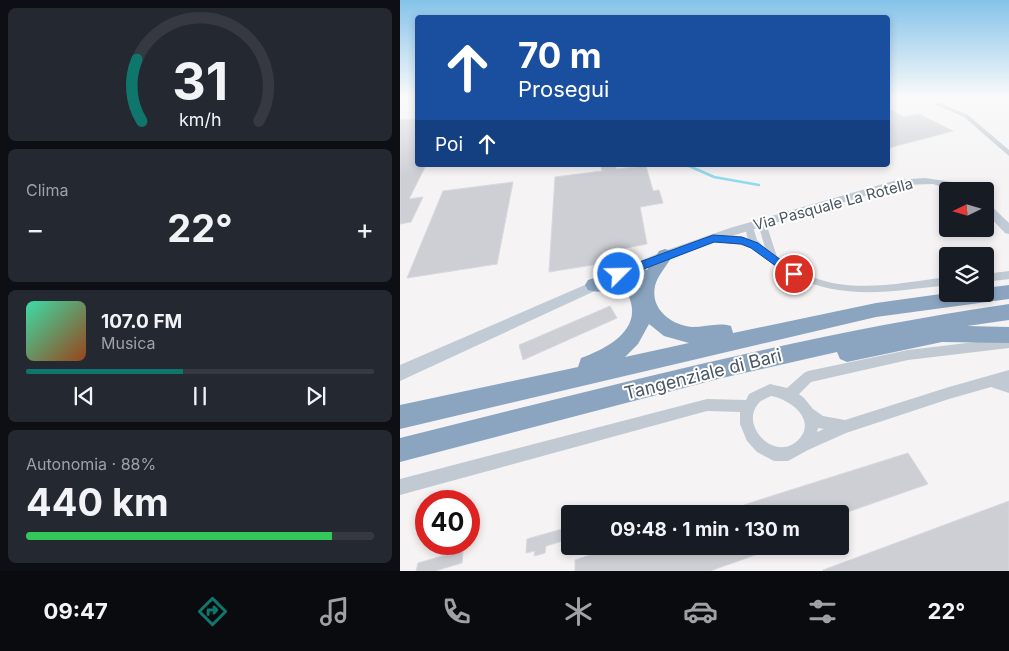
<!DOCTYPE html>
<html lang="it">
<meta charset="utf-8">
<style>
:root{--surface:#171b24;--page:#242831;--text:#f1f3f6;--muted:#9ea1a6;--line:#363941;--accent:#0f766e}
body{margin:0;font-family:Inter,sans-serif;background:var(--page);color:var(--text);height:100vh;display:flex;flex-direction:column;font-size:19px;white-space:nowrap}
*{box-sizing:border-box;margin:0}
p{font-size:16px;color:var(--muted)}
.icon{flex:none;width:28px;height:28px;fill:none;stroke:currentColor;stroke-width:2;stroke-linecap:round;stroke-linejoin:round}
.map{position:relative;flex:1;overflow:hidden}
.sheet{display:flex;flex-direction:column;gap:8px;padding:8px;background:#0d0f14;width:400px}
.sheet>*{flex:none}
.guide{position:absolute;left:15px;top:15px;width:475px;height:152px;border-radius:5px;box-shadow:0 2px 8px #0003;background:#1a4fa0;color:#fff;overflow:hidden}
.needle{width:32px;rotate:265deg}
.buttons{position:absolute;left:539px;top:182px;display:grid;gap:10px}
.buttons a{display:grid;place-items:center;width:55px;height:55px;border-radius:5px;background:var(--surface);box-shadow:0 2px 8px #0003;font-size:25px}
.speed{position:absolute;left:15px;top:490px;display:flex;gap:10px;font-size:25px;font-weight:700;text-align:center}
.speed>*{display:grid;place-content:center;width:65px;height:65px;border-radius:50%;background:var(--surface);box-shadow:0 2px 8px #0003;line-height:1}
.speed .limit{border:8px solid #d22;background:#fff;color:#111}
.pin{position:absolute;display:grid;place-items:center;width:42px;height:42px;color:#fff;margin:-21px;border:2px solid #fff;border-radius:50%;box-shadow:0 1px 5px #0007}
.me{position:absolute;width:55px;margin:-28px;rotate:67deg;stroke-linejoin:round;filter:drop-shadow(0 0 4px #0008)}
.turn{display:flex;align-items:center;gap:18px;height:105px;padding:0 20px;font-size:22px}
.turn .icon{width:65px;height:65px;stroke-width:2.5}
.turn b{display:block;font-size:35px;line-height:42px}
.then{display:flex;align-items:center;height:48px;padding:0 20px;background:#0003;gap:10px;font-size:19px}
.big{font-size:38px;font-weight:700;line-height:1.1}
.sheet .widget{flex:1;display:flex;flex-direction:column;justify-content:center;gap:8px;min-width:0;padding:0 18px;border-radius:8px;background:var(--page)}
.sheet .dial{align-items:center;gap:0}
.dial svg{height:130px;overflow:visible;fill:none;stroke:var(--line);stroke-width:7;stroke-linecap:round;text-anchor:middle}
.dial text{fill:var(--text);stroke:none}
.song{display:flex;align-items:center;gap:15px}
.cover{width:60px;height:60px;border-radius:8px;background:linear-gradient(135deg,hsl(160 70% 55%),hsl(20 70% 35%))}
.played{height:5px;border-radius:2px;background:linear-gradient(90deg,var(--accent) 45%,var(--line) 45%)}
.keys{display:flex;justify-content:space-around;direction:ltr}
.heat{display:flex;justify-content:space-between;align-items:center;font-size:28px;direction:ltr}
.charge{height:8px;border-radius:4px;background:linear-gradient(90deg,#34c759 88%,var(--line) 0)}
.trip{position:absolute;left:161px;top:505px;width:288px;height:50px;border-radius:5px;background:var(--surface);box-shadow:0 2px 8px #0003;font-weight:700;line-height:50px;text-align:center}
.dock{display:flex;height:80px;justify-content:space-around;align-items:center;background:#090b0e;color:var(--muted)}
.dock .icon{width:35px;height:35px}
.dock .on{color:var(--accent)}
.dock b{font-size:22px;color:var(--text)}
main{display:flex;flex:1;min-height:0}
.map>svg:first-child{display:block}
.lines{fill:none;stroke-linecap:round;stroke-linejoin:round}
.stream{stroke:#90daee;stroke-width:2.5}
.building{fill:#cdcfd5;stroke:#d7d9de}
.street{fill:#c1cad2;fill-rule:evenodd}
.secondary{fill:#c1cbd6;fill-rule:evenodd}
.highway{fill:#8ba5c1;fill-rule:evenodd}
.route{fill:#1a73e8;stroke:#114b97}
.labels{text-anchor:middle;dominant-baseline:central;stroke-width:4;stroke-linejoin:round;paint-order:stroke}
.street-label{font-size:15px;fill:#4a5661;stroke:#fff}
.near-street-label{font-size:18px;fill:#4a5661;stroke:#fff}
</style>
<main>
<section class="sheet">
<div class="widget dial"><svg viewBox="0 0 100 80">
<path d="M14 69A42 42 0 1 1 86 69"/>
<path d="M14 69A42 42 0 0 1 11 31" stroke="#0f766e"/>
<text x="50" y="56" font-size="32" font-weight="700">31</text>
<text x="50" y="72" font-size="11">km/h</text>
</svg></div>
<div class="widget"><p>Clima</p>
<div class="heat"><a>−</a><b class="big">22°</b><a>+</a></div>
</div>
<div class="widget">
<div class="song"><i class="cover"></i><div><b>107.0 FM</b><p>Musica</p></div></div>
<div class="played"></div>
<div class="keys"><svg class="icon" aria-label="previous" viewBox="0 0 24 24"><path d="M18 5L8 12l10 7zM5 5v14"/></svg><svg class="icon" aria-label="pause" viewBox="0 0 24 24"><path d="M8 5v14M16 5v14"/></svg><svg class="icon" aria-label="next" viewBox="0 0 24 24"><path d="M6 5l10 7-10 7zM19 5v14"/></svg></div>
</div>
<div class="widget"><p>Autonomia · 88%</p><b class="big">440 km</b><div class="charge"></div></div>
</section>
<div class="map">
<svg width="609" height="571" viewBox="0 0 609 571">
<rect width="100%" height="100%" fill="#f5f3f3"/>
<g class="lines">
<!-- stream -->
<path class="stream" d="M287,165L314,177L359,185"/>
</g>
<!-- building -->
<path class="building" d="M488,108L504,117L519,114L553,131L488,148Z
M18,119V165H26L9,199L23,197L11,222L0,224V120Z
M201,165H215L216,169L246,166L253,191L259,190L263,203L240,207L247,244L216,250L217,261L149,272L155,177L202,171Z
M113,182L97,264L7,278L43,191Z
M210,306L217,318L123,360L119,345Z
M508,453L528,484L442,514H323V512L362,499Z
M609,501V571H423V570Z
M169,527V539L146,546L145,553L134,556L135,551L126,553L127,539Z
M217,546H356L358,554L310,571H175V560Z
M63,550L62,563L35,571H16L18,563Z"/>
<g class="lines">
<!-- street -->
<path class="street" d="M536,103H540L568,115L609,150V156L564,117L536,105Z
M362,220L366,223L377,257C390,265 403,273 418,279C459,293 506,282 548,277V285C493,291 445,301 393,276C385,272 375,266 368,260C363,256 358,251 352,248C341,243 315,244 309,238L313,235L348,240L345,227L349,224L353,227L357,240L365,248L358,223Z
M609,271V279L585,282V274Z
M609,338V348L508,360L411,382L399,394L404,398L413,409L423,416L445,420L549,387L609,370V393L591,387L549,399L446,433L408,450L388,461H374L357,452L347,441L340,424V412L307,411L0,495V479L307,399L346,400L349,394L370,384L387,388L404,373L408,371L508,350ZM371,396C389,399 416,418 400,438C377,465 339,426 358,404C361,400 367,398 371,396ZM418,428L424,429L417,432Z"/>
<!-- secondary -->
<path class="secondary" d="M525,178L552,182L568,191H555L533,184L502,185L338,234L236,272L0,381V365L261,252L330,228L497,180Z
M585,203L589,204L609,223V234L605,233L585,212Z"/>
<!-- highway -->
<path class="highway" d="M265,249L271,251L273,255C268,264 257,276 255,286C250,309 271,325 292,327C305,327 319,322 331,326L333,333L476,303L548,293L585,294V288L609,285V299L476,317L0,429V405L178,367L181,358C208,348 246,328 227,293C214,290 201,294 188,290L185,285L188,280L194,278L223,279V269L225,265L231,263L247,270L259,251ZM249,324L264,336L289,343L225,357L238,344Z
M609,304V320L567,326L609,327V343L542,342L447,362L440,359L437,352L322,378L0,462V438C202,388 403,334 609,304Z"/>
</g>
<!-- sky -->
<linearGradient id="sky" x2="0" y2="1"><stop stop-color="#85c3ea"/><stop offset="0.55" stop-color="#fafafa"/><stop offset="1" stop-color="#fafafa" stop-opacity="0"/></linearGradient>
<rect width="609" height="176" fill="url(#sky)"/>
<!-- route -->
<path class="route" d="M313,235L342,237L358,243L400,274L398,277H391L351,248L341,244L314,242L223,277H215L213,274L215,271Z"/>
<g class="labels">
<!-- street labels -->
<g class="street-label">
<text transform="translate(433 204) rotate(-15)">Via Pasquale La Rotella</text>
</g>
<!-- near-street labels -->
<g class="near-street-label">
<text transform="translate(303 374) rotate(-14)">Tangenziale di Bari</text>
</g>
</g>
</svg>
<div class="buttons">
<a><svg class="needle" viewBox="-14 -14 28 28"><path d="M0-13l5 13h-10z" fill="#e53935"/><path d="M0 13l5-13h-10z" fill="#9ea1a6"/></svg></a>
<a><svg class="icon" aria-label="layers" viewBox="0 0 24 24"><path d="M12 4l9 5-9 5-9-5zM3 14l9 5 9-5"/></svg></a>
</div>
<div class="speed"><div class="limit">40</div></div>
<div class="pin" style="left:394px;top:274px;background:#d93025"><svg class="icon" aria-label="arrive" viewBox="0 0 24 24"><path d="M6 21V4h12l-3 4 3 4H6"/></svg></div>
<svg class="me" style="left:219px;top:274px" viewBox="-20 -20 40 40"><circle r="17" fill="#1a73e8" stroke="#fff" stroke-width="3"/><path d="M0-11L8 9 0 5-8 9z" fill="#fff"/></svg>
<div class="trip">09:48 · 1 min · 130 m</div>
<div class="guide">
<div class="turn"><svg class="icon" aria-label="ahead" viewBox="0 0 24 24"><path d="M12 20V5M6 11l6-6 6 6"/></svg><div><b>70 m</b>Prosegui</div></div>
<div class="then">Poi<svg class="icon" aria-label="ahead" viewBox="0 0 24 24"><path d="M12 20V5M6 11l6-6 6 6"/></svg></div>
</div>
</div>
</main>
<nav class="dock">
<b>09:47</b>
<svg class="icon on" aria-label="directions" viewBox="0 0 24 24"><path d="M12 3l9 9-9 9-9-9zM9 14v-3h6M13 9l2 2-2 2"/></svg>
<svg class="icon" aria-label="music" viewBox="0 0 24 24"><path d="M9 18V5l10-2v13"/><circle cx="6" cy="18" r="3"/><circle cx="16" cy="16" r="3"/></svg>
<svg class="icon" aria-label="phone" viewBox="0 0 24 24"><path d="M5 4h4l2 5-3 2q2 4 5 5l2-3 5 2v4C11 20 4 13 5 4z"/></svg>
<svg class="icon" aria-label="climate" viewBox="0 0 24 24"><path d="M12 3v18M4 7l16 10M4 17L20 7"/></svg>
<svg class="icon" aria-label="car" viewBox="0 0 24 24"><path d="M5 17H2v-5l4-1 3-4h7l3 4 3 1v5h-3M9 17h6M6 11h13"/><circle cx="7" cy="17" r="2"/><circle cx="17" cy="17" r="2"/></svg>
<svg class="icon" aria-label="filters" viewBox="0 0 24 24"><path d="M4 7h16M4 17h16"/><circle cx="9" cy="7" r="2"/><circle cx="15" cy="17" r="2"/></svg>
<b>22°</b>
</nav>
